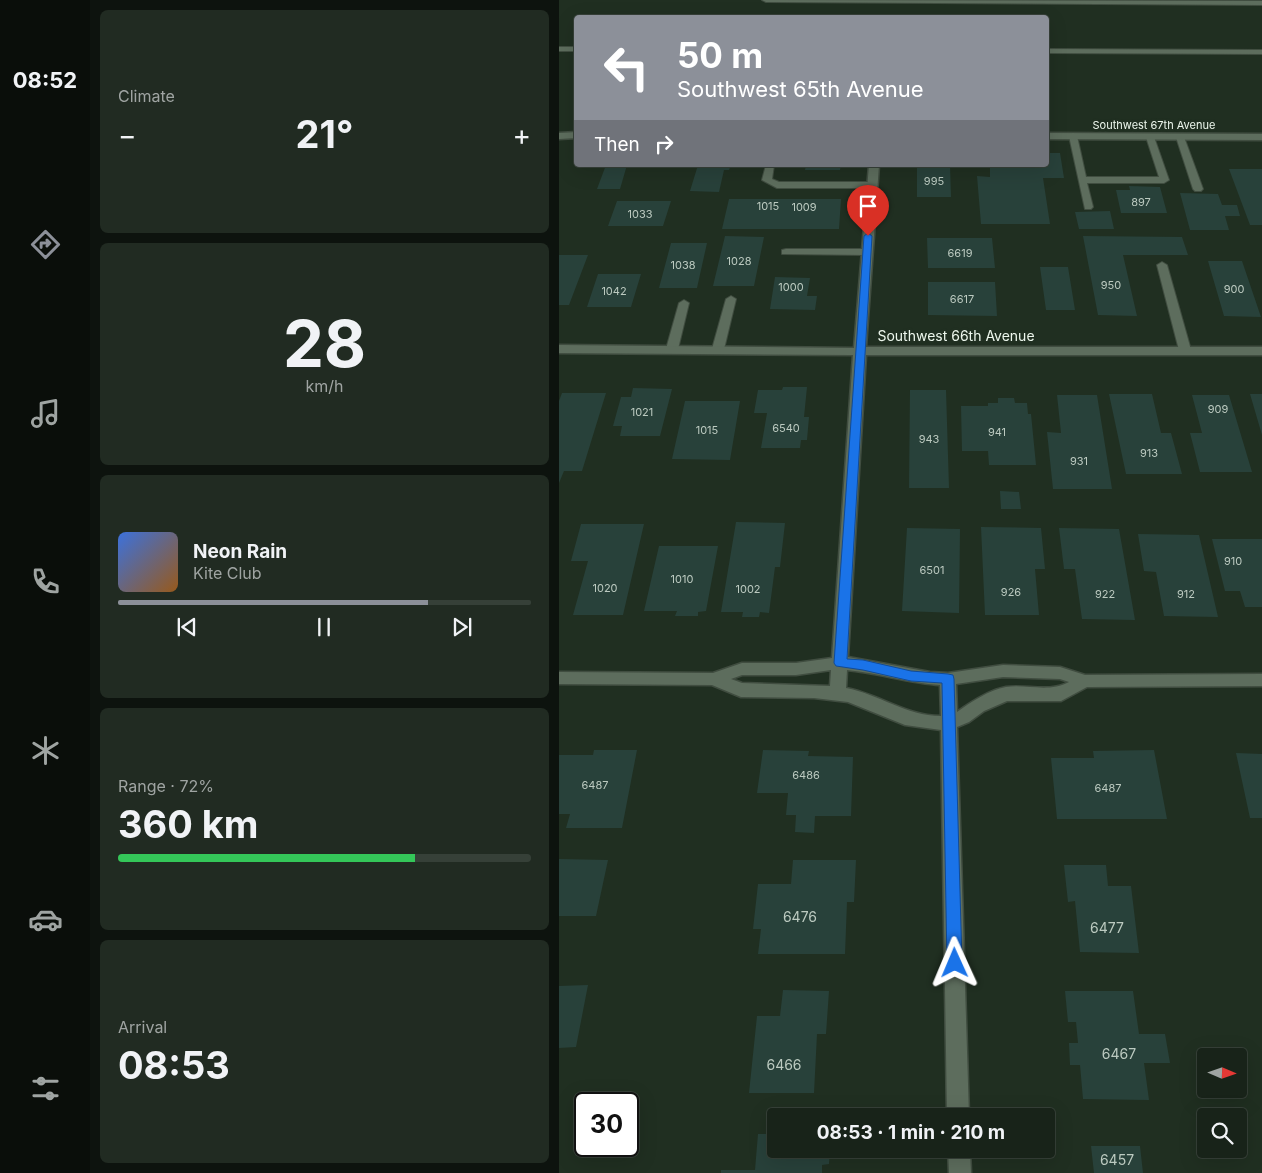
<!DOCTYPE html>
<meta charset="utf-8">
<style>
:root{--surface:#182319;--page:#212b22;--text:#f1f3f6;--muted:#9fa4a2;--line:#364038;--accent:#8c9099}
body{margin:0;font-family:Inter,sans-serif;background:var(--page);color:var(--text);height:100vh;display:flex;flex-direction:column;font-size:19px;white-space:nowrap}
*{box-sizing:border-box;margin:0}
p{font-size:16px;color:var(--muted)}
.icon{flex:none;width:28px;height:28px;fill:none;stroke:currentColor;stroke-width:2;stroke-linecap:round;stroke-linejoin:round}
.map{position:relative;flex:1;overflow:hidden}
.drawer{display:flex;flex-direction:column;gap:10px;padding:10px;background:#0d130e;width:469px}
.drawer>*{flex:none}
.top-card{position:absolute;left:15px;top:15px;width:475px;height:152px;border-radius:5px;box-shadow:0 5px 20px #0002,0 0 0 1px var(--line);background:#8c9099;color:#fff;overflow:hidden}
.needle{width:32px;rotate:92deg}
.controls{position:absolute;left:638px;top:1048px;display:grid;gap:10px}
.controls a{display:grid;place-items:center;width:50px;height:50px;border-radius:5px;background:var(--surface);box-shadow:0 5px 20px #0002,0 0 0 1px var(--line);font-size:25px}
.speed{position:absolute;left:15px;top:1092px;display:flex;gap:10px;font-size:25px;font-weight:700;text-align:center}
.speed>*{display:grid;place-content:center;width:65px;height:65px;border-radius:50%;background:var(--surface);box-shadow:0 5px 20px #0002,0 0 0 1px var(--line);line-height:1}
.speed .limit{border:2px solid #111;border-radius:8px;background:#fff;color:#111}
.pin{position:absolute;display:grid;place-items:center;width:42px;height:42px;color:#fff;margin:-51px -21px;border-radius:50% 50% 50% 0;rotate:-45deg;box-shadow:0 0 5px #0007}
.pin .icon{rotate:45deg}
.me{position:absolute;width:55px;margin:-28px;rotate:359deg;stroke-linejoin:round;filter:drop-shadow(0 0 4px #0008)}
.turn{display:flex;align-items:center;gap:18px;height:105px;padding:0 20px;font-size:22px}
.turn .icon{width:65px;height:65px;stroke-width:2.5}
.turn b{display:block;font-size:35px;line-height:42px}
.then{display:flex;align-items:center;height:48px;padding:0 20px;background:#0003;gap:10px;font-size:19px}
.big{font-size:38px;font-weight:700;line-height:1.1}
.drawer .card{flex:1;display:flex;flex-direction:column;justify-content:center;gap:8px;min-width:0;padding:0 18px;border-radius:8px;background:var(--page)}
.drawer .dial{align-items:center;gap:0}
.dial b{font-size:65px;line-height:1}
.song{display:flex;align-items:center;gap:15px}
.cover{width:60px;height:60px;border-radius:8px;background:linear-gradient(135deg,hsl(220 70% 55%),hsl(30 70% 35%))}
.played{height:5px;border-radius:2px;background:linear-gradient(90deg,var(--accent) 75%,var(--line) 75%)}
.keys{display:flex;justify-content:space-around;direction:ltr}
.heat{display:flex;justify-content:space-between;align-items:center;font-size:28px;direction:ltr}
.charge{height:8px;border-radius:4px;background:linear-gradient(90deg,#34c759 72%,var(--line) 0)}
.trip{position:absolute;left:208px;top:1108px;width:288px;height:50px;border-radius:5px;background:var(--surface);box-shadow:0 5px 20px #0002,0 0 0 1px var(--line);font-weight:700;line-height:50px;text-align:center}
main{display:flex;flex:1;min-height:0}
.menu{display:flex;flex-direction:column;width:90px;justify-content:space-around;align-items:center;background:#0a0e0a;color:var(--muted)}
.menu .icon{width:35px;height:35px}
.menu .on{color:var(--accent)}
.menu b{font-size:22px;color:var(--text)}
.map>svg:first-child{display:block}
.building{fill:#28413a}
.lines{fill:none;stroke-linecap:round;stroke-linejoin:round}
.lane-casing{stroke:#404d40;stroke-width:2}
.street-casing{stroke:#404d40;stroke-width:3}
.secondary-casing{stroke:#404d40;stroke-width:3}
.lane{fill:#5d6d5d;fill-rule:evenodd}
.street{fill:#5d6d5d;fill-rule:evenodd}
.secondary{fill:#5d6d5d;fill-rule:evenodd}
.route{fill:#1a73e8;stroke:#114b97}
.labels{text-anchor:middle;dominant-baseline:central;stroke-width:5;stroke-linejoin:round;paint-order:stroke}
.far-street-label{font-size:11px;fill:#edf7ed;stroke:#202f21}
.number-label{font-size:11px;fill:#bccac0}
.street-label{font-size:14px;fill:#edf7ed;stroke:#202f21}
.near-number-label{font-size:14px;fill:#bccac0}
</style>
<main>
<nav class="menu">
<b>08:52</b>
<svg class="icon on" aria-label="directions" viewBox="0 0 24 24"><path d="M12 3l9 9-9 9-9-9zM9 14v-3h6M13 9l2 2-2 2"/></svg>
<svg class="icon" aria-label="music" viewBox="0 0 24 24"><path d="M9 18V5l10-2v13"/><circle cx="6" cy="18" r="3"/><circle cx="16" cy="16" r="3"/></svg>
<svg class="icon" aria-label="phone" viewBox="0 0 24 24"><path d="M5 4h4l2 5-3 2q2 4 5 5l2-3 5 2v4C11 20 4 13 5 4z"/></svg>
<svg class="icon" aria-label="climate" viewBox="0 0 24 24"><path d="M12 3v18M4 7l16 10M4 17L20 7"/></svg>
<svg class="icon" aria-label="car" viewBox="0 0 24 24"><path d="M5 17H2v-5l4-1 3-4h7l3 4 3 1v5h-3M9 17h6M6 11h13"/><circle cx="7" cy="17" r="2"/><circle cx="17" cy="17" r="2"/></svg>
<svg class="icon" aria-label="filters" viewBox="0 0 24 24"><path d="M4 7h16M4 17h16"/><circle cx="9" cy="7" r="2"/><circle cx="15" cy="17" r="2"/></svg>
</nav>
<section class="drawer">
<div class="card"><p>Climate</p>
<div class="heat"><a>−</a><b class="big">21°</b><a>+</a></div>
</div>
<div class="card dial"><b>28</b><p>km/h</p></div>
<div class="card">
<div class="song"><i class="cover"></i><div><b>Neon Rain</b><p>Kite Club</p></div></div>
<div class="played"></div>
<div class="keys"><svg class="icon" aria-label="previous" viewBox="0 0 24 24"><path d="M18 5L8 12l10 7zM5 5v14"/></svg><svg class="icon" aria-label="pause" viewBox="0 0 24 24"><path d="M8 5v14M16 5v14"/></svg><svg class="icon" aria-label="next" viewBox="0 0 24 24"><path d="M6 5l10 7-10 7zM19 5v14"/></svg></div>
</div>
<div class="card"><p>Range · 72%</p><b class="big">360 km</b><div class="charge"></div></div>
<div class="card"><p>Arrival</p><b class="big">08:53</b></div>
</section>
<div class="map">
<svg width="704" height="1173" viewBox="0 0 704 1173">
<rect width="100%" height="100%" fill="#202f21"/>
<!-- building -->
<path class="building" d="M488,153H501L505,178H484L491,224H422L418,176L431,177V167H396V165H488Z
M47,165H68L61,189H38Z
M139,165H172L170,170H165L160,192L131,191Z
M247,165H282L281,170H246Z
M358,165H391L392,197H358Z
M670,169H704V225H691Z
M570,186L601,187L608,213H562L557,190H571Z
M621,193L659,194L663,205H678L681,216H666L670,230H631Z
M170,199H282L280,229H163Z
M58,201H112L104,226H49Z
M551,211L555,229H520L516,212Z
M166,236L205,237L195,286H154Z
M524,236L623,237L629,255H564L578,316L539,315Z
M368,238H433L436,268H369Z
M112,243H148L138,288H100Z
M0,255H29L10,305H0Z
M649,261H683L702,317L665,316Z
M481,267H509L516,310H487Z
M39,274H82L72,307H28Z
M216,277L251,278L248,296H258L256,310L211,309Z
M369,282H436L438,316L369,315Z
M224,387H248L245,417H250L248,440H242L241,448H202L208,413H195L199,390H223Z
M74,388L113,389L101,436H61L63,426H54L62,397H72Z
M351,390H387L390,488H350Z
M3,393H47L23,471H5L0,483V401Z
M550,394H593L602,433H612L623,474H567Z
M691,394H704V435H703Z
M498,395H538L553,489H494L488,432L502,433Z
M633,395H670L693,472H641L631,433H643Z
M439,398H455L456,403H468L469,414H472L477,465H430L429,451H403L402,406H429V403H439Z
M126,401H181L171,460L113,459Z
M441,491L460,492L462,509H442Z
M177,522L226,523L221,567H216L210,613L201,612L200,617H183L184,612H162Z
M22,524H85L64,615H14L29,561H12Z
M422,527L482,528L486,569H476L480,615H426Z
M348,528L401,529L400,613L343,611Z
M500,528L560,529L576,620L523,619L516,569H505Z
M579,534L640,535L659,617L605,616L597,572L585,571Z
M653,539H704V607H686L681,591H666Z
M100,546H159L147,611L139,612V616H116L118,611H85Z
M35,750H78L63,828H7L11,814H0V755H34Z
M204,750L250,751L249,756L294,757L292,816H256L255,833L236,832L237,815H227L229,793H198Z
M595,750L608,819H498L492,758H535L534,751Z
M677,753L704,754V818H691Z
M0,859L49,860L37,916H0Z
M234,860H297L295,902H288L286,954H199L202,929H194L199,884H232Z
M505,865H547L549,886H572L580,953L521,952L516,901L509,902Z
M29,985L17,1047L0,1048V986Z
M224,990L270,991L267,1034H258L255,1093H190L198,1016H221Z
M506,991H574L580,1034H606L611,1063H585L590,1100L524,1099L521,1065H511L510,1043H519L517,1022H509Z
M199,1134H216V1149H271L270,1164L263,1165V1173H162V1170H196Z
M532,1146H581L584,1173H535Z"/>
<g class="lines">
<defs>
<path id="lane" d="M203,0L704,1V5L207,2Z
M0,47H18V51H0Z
M488,49L704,50V54L488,53Z
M514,133L518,136L527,177H600L587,137L591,134L595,137L610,180L605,183H528L534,207L532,209H526L510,136Z
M621,134L625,137L644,189L642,191H636L634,189L617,137Z
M207,165H215L213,179L220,182H314L319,185L314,188H218L203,180Z
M227,249H307L312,252L307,255L223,254V250Z
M603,262L608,265L632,350L630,352L626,353L620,350L598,265Z
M172,296L177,299L165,349L159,352L155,351L153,349L167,299Z
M125,300L130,303L119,349L113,352L109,351L107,349L120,303Z"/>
<path id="street" d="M310,165H320L307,347H704V355H307L289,657L371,672L389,673L444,665L501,667L526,675L704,674V686L528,687L502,701H448L425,711L410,722L398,727L410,1116H388L382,730L346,725L289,702L255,698L182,697L153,685L0,684V672L154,673L183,663H237L273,658L294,355L0,353V345L295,348ZM272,670L271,686L183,683L172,679L183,675H237ZM288,670C320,673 349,683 381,685L382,716C347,716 320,694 287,688ZM444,677L501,679L510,682C490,693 468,684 447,687C430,690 412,702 398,712L397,684Z
M389,1149H411L412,1173H390Z"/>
<path id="secondary" d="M18,132V138L0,139V133Z
M488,133L704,134V140L488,139Z"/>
</defs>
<!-- lane casing -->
<use href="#lane" class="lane-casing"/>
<!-- street casing -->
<use href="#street" class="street-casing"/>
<!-- secondary casing -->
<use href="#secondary" class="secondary-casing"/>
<!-- lane -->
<use href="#lane" class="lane"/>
<!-- street -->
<use href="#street" class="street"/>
<!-- secondary -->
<use href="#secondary" class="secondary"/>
</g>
<!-- route -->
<path class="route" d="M309,233L313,236L288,659L304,660L352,671L389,674L394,675L395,679L403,963L401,968L396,970L390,968L388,963L383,683L352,681L304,670L277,666L275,663L305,236Z"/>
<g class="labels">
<!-- far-street labels -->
<g class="far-street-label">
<text x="595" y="125">Southwest 67th Avenue</text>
</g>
<!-- number labels -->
<g class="number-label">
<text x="375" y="181">995</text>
<text x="582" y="202">897</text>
<text x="209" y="206">1015</text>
<text x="245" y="207">1009</text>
<text x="81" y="214">1033</text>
<text x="401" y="253">6619</text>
<text x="180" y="261">1028</text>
<text x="124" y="265">1038</text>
<text x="552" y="285">950</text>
<text x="232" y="287">1000</text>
<text x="675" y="289">900</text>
<text x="55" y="291">1042</text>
<text x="403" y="299">6617</text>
<text x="659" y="409">909</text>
<text x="83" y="412">1021</text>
<text x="227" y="428">6540</text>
<text x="148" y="430">1015</text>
<text x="438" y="432">941</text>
<text x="370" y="439">943</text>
<text x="590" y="453">913</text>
<text x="520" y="461">931</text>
<text x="674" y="561">910</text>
<text x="373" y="570">6501</text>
<text x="123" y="579">1010</text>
<text x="46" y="588">1020</text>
<text x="189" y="589">1002</text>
<text x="452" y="592">926</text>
<text x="546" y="594">922</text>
<text x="627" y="594">912</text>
<text x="247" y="775">6486</text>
<text x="36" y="785">6487</text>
<text x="549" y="788">6487</text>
</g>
<!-- street labels -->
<g class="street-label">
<text x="397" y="335">Southwest 66th Avenue</text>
</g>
<!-- near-number labels -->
<g class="near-number-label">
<text x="241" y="916">6476</text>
<text x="548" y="927">6477</text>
<text x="560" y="1053">6467</text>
<text x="225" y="1064">6466</text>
<text x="558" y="1159">6457</text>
</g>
</g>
</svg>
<div class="controls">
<a><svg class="needle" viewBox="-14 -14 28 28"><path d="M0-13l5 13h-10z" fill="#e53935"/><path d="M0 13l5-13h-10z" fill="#9fa4a2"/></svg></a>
<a><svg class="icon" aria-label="search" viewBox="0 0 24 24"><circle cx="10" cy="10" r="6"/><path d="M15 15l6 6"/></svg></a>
</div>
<div class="speed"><div class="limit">30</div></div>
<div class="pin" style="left:309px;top:236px;background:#d93025"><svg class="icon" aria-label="arrive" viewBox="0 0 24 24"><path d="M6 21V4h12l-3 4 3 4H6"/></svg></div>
<svg class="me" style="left:396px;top:963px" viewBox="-20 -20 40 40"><path d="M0-17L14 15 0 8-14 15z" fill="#1a73e8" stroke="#fff" stroke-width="4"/></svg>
<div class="trip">08:53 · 1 min · 210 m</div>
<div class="top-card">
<div class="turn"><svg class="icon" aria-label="left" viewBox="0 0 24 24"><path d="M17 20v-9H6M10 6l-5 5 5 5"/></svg><div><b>50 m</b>Southwest 65th Avenue</div></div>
<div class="then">Then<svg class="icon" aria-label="right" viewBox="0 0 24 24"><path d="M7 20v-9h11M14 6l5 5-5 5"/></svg></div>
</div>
</div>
</main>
